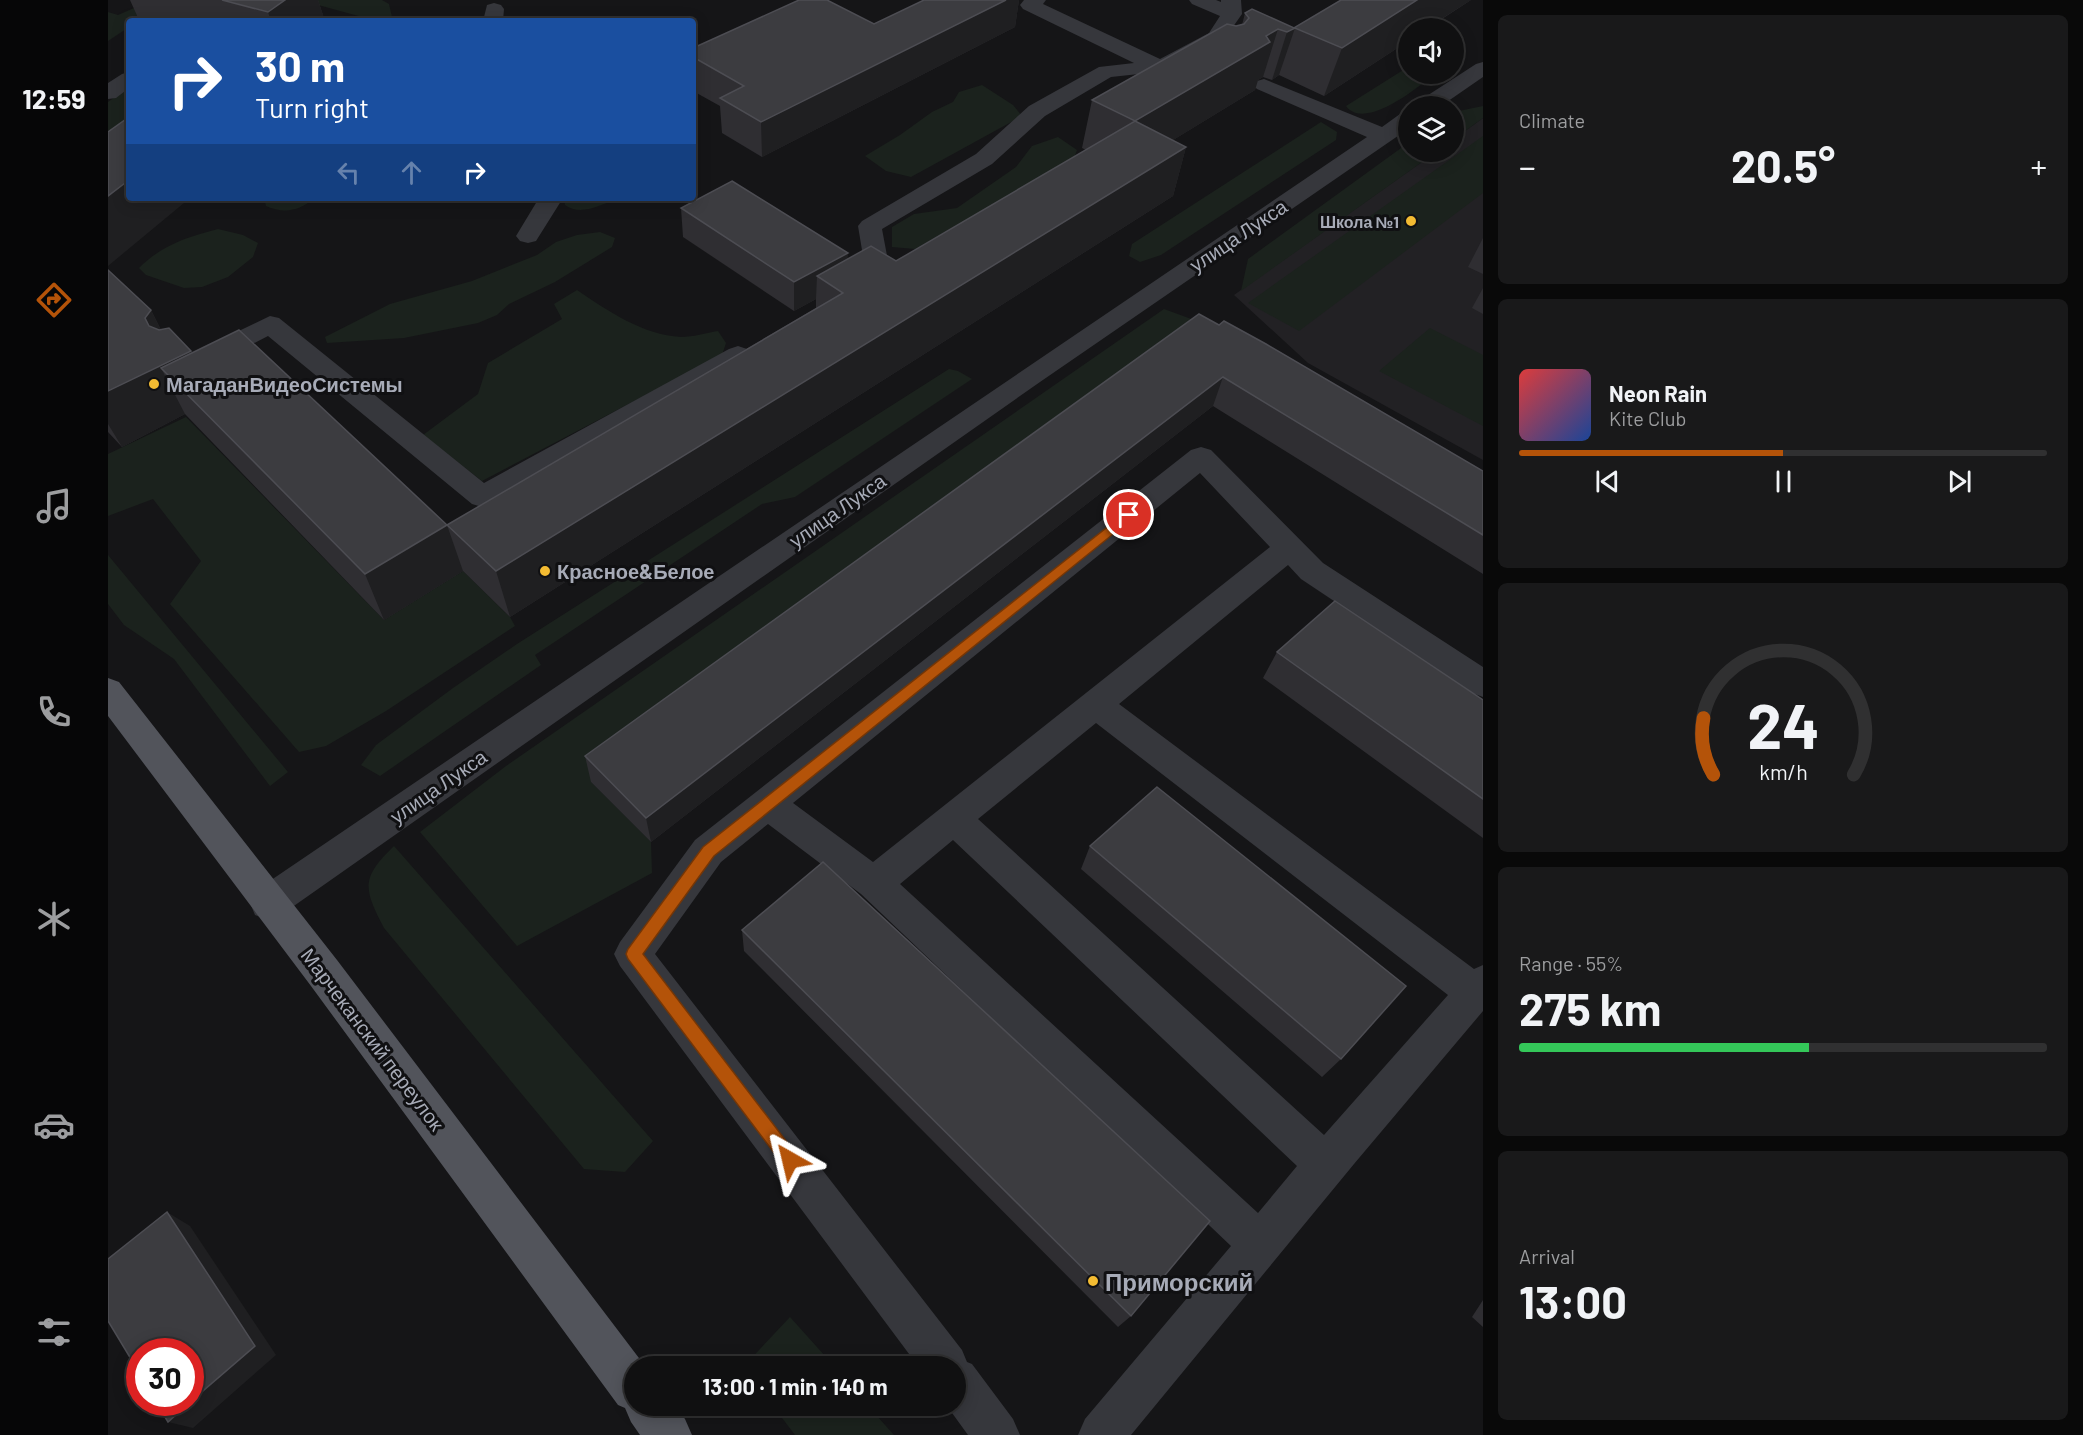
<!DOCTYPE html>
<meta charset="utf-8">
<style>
:root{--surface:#101011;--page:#19191a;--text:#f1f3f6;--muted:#9c9d9f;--line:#303031;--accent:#b45309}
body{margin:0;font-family:Barlow,sans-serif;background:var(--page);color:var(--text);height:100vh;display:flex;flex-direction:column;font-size:22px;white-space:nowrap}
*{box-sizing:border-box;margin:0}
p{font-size:20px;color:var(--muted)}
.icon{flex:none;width:33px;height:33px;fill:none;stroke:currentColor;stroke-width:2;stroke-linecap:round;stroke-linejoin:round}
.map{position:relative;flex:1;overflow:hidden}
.sheet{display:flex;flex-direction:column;gap:15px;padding:15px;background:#090909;width:600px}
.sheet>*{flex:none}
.banner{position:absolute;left:18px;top:18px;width:570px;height:183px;border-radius:6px;box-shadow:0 3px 15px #0003,0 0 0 2px var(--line);background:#1a4fa0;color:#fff;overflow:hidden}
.tools{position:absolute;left:1290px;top:18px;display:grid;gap:12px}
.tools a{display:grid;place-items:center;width:66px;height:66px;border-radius:50%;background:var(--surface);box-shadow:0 3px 15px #0003,0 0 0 2px var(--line);font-size:30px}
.speed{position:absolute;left:18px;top:1338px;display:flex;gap:12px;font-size:30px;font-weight:700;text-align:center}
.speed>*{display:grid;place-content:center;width:78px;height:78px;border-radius:50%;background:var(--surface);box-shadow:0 3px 15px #0003,0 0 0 2px var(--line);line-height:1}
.speed .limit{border:9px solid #d22;background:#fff;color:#111}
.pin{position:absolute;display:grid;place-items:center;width:51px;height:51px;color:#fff;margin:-26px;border:3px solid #fff;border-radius:50%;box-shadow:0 2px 6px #0007}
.me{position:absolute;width:66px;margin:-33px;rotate:323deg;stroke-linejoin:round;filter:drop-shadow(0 0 4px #0008)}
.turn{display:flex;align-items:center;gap:21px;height:126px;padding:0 30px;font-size:27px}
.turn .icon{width:78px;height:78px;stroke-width:2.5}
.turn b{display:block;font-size:42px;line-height:51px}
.lanes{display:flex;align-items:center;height:57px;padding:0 30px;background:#0003;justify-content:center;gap:30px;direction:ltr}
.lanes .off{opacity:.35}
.big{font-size:45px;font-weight:700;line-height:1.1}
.sheet .widget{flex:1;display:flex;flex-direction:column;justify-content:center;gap:9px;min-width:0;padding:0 21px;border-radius:9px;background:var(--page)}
.sheet .dial{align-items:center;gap:0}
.dial svg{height:156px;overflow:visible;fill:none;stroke:var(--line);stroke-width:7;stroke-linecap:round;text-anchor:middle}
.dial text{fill:var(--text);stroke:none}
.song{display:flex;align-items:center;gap:18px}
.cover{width:72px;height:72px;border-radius:9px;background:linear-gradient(135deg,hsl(0 70% 55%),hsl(220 70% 35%))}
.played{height:6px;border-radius:3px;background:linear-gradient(90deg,var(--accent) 50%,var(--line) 50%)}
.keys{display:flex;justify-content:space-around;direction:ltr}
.heat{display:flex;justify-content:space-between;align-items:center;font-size:33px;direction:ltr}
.charge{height:9px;border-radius:4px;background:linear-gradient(90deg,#34c759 55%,var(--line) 0)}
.trip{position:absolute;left:516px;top:1356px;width:342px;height:60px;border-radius:30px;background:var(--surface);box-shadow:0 3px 15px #0003,0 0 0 2px var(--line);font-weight:700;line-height:60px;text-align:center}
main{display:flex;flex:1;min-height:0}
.tabs{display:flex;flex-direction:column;width:108px;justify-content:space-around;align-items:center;background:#060607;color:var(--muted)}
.tabs .icon{width:42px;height:42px}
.tabs .selected{color:var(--accent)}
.tabs b{font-size:27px;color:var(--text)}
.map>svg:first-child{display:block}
.built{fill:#222124}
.green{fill:#1b221d}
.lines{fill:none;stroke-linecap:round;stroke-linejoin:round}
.minor{fill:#36373c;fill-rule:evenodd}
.major{fill:#52545b;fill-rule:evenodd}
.wall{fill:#2f2e32}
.shaded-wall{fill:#1f1f21}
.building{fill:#3c3c40;stroke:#4d4d53;stroke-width:1.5}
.route{fill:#b45309;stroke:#753606;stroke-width:1.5}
.poi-dot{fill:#f3bb32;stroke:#101012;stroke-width:2}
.labels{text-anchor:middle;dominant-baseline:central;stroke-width:6;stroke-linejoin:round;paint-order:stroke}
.far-poi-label{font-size:16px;font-weight:bold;fill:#a7abb7;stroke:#101012;text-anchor:end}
.street-label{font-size:20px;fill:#a7abb7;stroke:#101012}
.poi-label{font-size:20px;font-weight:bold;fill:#a7abb7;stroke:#101012;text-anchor:start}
.near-poi-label{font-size:24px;font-weight:bold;fill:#a7abb7;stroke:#101012;text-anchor:start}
</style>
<main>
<nav class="tabs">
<b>12:59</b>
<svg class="icon selected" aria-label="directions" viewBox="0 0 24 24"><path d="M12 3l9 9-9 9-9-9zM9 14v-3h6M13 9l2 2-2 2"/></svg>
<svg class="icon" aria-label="music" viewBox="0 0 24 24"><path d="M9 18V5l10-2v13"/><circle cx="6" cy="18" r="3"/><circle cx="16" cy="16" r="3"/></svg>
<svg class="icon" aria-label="phone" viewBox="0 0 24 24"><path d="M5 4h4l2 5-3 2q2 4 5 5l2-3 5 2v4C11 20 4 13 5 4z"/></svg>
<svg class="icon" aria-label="climate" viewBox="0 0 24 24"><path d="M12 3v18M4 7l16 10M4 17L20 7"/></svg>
<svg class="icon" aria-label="car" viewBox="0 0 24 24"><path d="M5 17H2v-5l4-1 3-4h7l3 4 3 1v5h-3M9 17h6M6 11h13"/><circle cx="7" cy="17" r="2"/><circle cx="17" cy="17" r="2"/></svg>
<svg class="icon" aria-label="filters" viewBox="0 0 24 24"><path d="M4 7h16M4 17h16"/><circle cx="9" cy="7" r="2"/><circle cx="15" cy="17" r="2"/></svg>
</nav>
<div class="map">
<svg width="1375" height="1435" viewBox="0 0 1375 1435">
<rect width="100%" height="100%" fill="#151517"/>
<!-- built -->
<path class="built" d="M1375,118V460L1200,363L1126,295L1328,152H1346V139Z"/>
<!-- green -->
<path class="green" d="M108,0L83,21H21V27L0,41V12L10,15L26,8Z
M192,0H274L281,4L284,17L265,20Z
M1300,67V74H1326C1310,88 1256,131 1238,106Z
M874,85L905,105L914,116L803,177L778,171L757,156L792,135L824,112L845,102L851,92Z
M21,87V166L0,181V102Z
M1375,106V118L1346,139V112Z
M1213,122L1229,132L1228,140L1053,255L1032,262L1021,256L1024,244Z
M1375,136V193L1191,331L1140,303Z
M950,137L969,150L964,164L907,192L807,249L784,247V227L806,214L849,208L908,167L924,146Z
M1300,143V152H1328L1133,291L1140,259Z
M156,198H206C192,211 176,214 158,206Z
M456,198H511C494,204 473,217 457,205Z
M110,229L135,235L150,243L145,257L120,277L94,287L76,288L38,275L31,268C54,245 79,237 110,229Z
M492,232L507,238L504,247L447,282L401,304L389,315L370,323L296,338L219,343L217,337L282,304L364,281L429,255L448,242L469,235Z
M469,290C500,311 535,335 573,337C585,337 598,333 610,331L618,343L614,355L374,481L315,435L370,394L380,363L454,319L446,304Z
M1056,309L1097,324L1147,373L483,782L543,842L544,873L409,946L312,832L398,766Z
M1322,328L1375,355V426L1271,371Z
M841,369L850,371L864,379L687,497L654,504L427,655L433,665L272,776L253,765L268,745L345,688L409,644Z
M78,417L276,620L355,571L402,617L407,626L278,711L218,746L191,752L62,604L93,561L45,499L0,516V454Z
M0,555L180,772L162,786L66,659L16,625L0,604Z
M286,846L545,1141L517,1172L476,1169L276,928C255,888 253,878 286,846Z
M682,1317L726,1366H636Z
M665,1406H760L786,1435H687Z"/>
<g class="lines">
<!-- minor -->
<path class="minor" d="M916,0H938L935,4L1052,59L1101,33L1112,16L1084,4L1081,0H1108L1113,2V0H1133L1134,14L1115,41L1059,71L1003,77L937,116L884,164L774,229L783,277C776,289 761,294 748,290L745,285L748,280L758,274L750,226L754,221L868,154L921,106L991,67L1026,63L915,9L912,5Z
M386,3L393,5L396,9L395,21H375L379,5Z
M1375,62V77L1333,106H1308L1311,101L1368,64Z
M21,72V88L8,98L0,99V83L14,74Z
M1156,79L1274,127L1292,114L1300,113V129L932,382L173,915L160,920L147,915L142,903L147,891L1259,137L1149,89L1145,85L1149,81Z
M431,198H455L428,241L420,243L412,241L408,236Z
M162,316L171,318L376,483L621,349L630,346L639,349L643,355L639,361L384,504L374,507L364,504L160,336L107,363L98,366L89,363L85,357L89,351Z
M1093,447L1103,450L1215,563L1375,667V697L1364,693L1193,579L1180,565L1011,704L1366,969L1375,965V1011L1246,1164L1023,1435H970L977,1419L1123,1246L753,894L660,824L613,862L547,954L854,1350L859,1362L864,1364L905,1419L912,1435H860L839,1406H848V1366H810L512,966L506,954L512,942L587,840L1083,450ZM1092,473L1162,547L765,862L685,803ZM988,723L1340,995L1216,1135L870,819ZM845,840L1189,1166L1150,1213L792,884Z"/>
<!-- major -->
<path class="major" d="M0,678L11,682L229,960L537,1366H526V1406H567L577,1419L584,1435H532L523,1422L517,1408L510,1405L203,986L0,716Z"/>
</g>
<!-- wall -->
<path class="wall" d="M22,0H210L217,21H33L31,20Z
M816,0H911L907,27L654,157L614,133L612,106L585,91V48L766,24Z
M1363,0L1216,96L1171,75L1164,80L1155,77L1150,80L1147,90L1065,140L1078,147L1065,196L402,617L355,571L276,620L77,414L14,447L0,432V270L43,310L53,330L84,353L339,525L708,308V299L686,311L575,237L573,208L740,259L788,261L978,150L974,148L984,100L1128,26L1134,25L1137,13L1186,28Z
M1375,238V274L1360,267Z
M1375,288V314L1364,308Z
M1091,314L1375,471V574L1105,406L543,842L483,782L477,756Z
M1169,652L1375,700V838L1155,678Z
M982,846L1233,1059L1214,1077L973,869Z
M634,930L1023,1316L1010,1327L636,951Z
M1375,1300V1327L1364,1317Z"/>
<!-- shaded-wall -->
<path class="shaded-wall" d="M177,0H210L217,21H163L160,12Z
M898,0H911L907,27L654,157L653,122Z
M1309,0H1363L1319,28H1300V41L1216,96L1234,48Z
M1187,28L1171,75L1164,80L1179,32Z
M1170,29L1155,77L1150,80L1147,90L1016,170L1027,121L1158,36Z
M1078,147L1065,196L402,617L388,571Z
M21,180V198H82L0,266V196Z
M740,253L739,282L709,276L708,299L686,311V282Z
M43,310L67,358L83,351L107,399L53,368L77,414L14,447L0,424V391L37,318Z
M1115,377L1105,406L543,842L538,818Z
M339,525L355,571L276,620L257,574Z
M59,1212L82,1226L168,1355L85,1428L60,1422Z"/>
<!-- building -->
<path class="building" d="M114,0H177L160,12Z
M691,0H719L766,24L816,0H898L653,122L612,98L636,86L585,57V48Z
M1233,0H1309L1234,48L1187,28L1179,32L1170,29L1158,36L1162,42L1027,121L984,100L1119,24L1128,26L1136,24L1141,18L1137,13L1144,9L1186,28Z
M21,117V180L0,196V132Z
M1027,121L1078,147L388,571L339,525L735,293L709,276L763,246L788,261Z
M624,181L740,253L686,282L573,208Z
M0,270L43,310L37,318L41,326L51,330L61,328L83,351L0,391Z
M1091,314L1111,325L1116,321L1158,344L1375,471V535L1115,377L538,818L477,756Z
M131,330L339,525L257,574L53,368Z
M1227,601L1375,700V799L1169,652Z
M1049,787L1298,986L1233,1059L982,846Z
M715,862L1102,1221L1023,1316L634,930Z
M59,1212L147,1346L82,1402V1352H32V1374L0,1321V1259Z
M48,1402H82L60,1422Z"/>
<!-- route -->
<path class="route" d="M1021,510L1025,512V518L606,856L535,954L688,1154L690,1160L688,1166L682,1169L676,1166L520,959L518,954L520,949L595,847Z"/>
<!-- markers -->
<g class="poi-dot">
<circle cx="1303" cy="221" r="6"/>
<circle cx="46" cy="384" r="6"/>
<circle cx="437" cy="571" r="6"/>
<circle cx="985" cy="1281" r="6"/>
</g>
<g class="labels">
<!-- far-poi labels -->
<g class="far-poi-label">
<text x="1291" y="221">Школа №1</text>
</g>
<!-- street labels -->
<g class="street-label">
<text transform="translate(1130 235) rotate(-34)">улица Лукса</text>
<text transform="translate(729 510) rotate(-35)">улица Лукса</text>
<text transform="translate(330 786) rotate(-35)">улица Лукса</text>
<text transform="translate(265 1039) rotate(53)">Марчеканский переулок</text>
</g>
<!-- poi labels -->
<g class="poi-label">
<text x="58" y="384">МагаданВидеоСистемы</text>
<text x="449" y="571">Красное&amp;Белое</text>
</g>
<!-- near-poi labels -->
<g class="near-poi-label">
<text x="997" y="1281">Приморский</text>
</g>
</g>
</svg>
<div class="tools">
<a><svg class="icon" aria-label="sound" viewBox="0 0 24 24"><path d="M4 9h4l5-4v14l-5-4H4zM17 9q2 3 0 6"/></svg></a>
<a><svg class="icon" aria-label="layers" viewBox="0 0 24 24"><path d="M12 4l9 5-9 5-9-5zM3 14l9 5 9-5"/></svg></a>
</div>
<div class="speed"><div class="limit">30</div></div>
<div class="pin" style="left:1021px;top:515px;background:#d93025"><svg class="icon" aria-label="arrive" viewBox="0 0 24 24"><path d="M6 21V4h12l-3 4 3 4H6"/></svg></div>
<svg class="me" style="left:682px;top:1160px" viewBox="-20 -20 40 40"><path d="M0-17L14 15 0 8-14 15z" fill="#b45309" stroke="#fff" stroke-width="4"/></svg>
<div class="trip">13:00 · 1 min · 140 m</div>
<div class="banner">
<div class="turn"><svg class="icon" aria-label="right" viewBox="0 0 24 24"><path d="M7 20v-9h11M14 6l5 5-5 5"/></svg><div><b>30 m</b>Turn right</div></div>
<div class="lanes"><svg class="icon off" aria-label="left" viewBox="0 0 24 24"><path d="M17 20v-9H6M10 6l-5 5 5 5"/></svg><svg class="icon off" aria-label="ahead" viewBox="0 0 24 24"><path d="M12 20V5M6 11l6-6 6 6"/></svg><svg class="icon" aria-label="right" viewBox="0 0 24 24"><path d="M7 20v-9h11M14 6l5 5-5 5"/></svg></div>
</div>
</div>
<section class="sheet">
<div class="widget"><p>Climate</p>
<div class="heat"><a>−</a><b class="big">20.5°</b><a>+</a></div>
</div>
<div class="widget">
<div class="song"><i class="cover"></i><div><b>Neon Rain</b><p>Kite Club</p></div></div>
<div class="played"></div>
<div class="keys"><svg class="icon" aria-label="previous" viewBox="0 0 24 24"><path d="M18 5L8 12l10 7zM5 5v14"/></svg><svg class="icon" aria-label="pause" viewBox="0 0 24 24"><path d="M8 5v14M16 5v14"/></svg><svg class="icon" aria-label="next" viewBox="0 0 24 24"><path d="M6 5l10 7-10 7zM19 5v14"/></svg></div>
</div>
<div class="widget dial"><svg viewBox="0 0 100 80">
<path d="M14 69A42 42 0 1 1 86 69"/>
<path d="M14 69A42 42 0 0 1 9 40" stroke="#b45309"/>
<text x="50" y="56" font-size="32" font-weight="700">24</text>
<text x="50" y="72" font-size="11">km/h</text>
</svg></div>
<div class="widget"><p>Range · 55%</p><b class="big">275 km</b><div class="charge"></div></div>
<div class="widget"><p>Arrival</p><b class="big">13:00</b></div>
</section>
</main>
